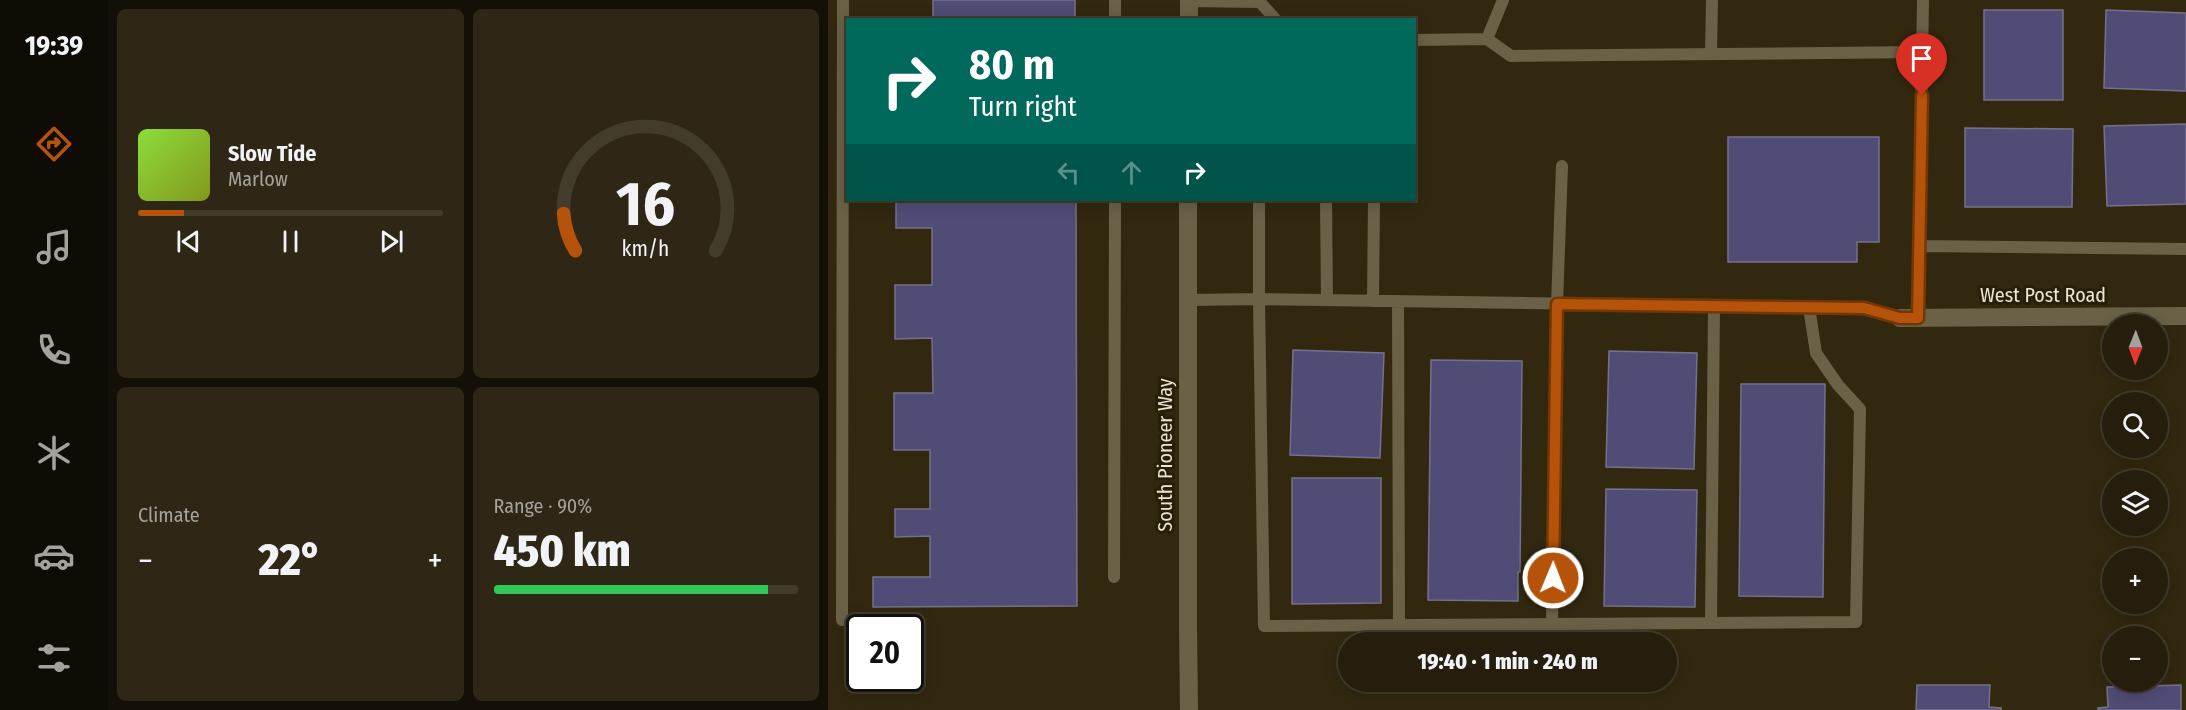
<!DOCTYPE html>
<meta charset="utf-8">
<style>
:root{--surface:#261e0c;--page:#2e2715;--text:#f1f3f6;--muted:#a4a29d;--line:#423c2d;--accent:#b45309}
body{margin:0;font-family:"Fira Sans Condensed",sans-serif;background:var(--page);color:var(--text);height:100vh;display:flex;flex-direction:column;font-size:22px;white-space:nowrap}
*{box-sizing:border-box;margin:0}
p{font-size:20px;color:var(--muted)}
.icon{flex:none;width:33px;height:33px;fill:none;stroke:currentColor;stroke-width:2;stroke-linecap:round;stroke-linejoin:round}
.map{position:relative;flex:1;overflow:hidden}
.drawer{display:flex;flex-direction:column;gap:9px;padding:9px;background:#151007;width:720px}
.drawer>*{flex:none}
.hud{position:absolute;left:18px;top:18px;width:570px;height:183px;border-radius:0px;box-shadow:0 3px 15px #0003,0 0 0 2px var(--line);background:#00695c;color:#fff;overflow:hidden}
.needle{width:39px;rotate:181deg}
.controls{position:absolute;left:1274px;top:314px;display:grid;gap:12px}
.controls a{display:grid;place-items:center;width:66px;height:66px;border-radius:50%;background:var(--surface);box-shadow:0 3px 15px #0003,0 0 0 2px var(--line);font-size:30px}
.speed{position:absolute;left:18px;top:614px;display:flex;gap:12px;font-size:30px;font-weight:700;text-align:center}
.speed>*{display:grid;place-content:center;width:78px;height:78px;border-radius:50%;background:var(--surface);box-shadow:0 3px 15px #0003,0 0 0 2px var(--line);line-height:1}
.speed .limit{border:3px solid #111;border-radius:9px;background:#fff;color:#111}
.pin{position:absolute;display:grid;place-items:center;width:51px;height:51px;color:#fff;margin:-62px -26px;border-radius:50% 50% 50% 0;rotate:-45deg;box-shadow:0 0 6px #0007}
.pin .icon{rotate:45deg}
.me{position:absolute;width:66px;margin:-33px;rotate:1deg;stroke-linejoin:round;filter:drop-shadow(0 0 4px #0008)}
.turn{display:flex;align-items:center;gap:21px;height:126px;padding:0 24px;font-size:27px}
.turn .icon{width:78px;height:78px;stroke-width:2.5}
.turn b{display:block;font-size:42px;line-height:51px}
.lanes{display:flex;align-items:center;height:57px;padding:0 24px;background:#0003;justify-content:center;gap:30px;direction:ltr}
.lanes .off{opacity:.35}
.big{font-size:45px;font-weight:800;line-height:1.1}
.drawer .tile{flex:1;display:flex;flex-direction:column;justify-content:center;gap:9px;min-width:0;padding:0 21px;border-radius:9px;background:var(--page)}
.drawer .dial{align-items:center;gap:0}
.dial svg{height:156px;overflow:visible;fill:none;stroke:var(--line);stroke-width:7;stroke-linecap:round;text-anchor:middle}
.dial text{fill:var(--text);stroke:none}
.song{display:flex;align-items:center;gap:18px}
.cover{width:72px;height:72px;border-radius:9px;background:linear-gradient(135deg,hsl(90 70% 55%),hsl(70 70% 35%))}
.played{height:6px;border-radius:3px;background:linear-gradient(90deg,var(--accent) 15%,var(--line) 15%)}
.keys{display:flex;justify-content:space-around;direction:ltr}
.heat{display:flex;justify-content:space-between;align-items:center;font-size:33px;direction:ltr}
.charge{height:9px;border-radius:4px;background:linear-gradient(90deg,#34c759 90%,var(--line) 0)}
.drawer .tiles{flex:1;display:grid;gap:9px;grid-template-columns:repeat(2,1fr)}
.trip{position:absolute;left:510px;top:632px;width:339px;height:60px;border-radius:30px;background:var(--surface);box-shadow:0 3px 15px #0003,0 0 0 2px var(--line);font-weight:800;line-height:60px;text-align:center}
main{display:flex;flex:1;min-height:0}
.tab-bar{display:flex;flex-direction:column;width:108px;justify-content:space-around;align-items:center;background:#0f0c05;color:var(--muted)}
.tab-bar .icon{width:42px;height:42px}
.tab-bar .selected{color:var(--accent)}
.tab-bar b{font-size:27px;color:var(--text)}
.map>svg:first-child{display:block}
.building{fill:#514c75;stroke:#73718c;stroke-width:1.5}
.lines{fill:none;stroke-linecap:round;stroke-linejoin:round}
.service{stroke:#6b6147;stroke-width:12}
.pedestrian{stroke:#6b6147;stroke-width:18}
.minor{stroke:#6b6147;stroke-width:18}
.route-casing{stroke:#753606;stroke-width:15}
.route{stroke:#b45309;stroke-width:10}
.labels{text-anchor:middle;dominant-baseline:central;stroke-width:6;stroke-linejoin:round;paint-order:stroke}
.street-label{font-size:20px;fill:#eae4d5;stroke:#281f06}
</style>
<main>
<nav class="tab-bar">
<b>19:39</b>
<svg class="icon selected" aria-label="directions" viewBox="0 0 24 24"><path d="M12 3l9 9-9 9-9-9zM9 14v-3h6M13 9l2 2-2 2"/></svg>
<svg class="icon" aria-label="music" viewBox="0 0 24 24"><path d="M9 18V5l10-2v13"/><circle cx="6" cy="18" r="3"/><circle cx="16" cy="16" r="3"/></svg>
<svg class="icon" aria-label="phone" viewBox="0 0 24 24"><path d="M5 4h4l2 5-3 2q2 4 5 5l2-3 5 2v4C11 20 4 13 5 4z"/></svg>
<svg class="icon" aria-label="climate" viewBox="0 0 24 24"><path d="M12 3v18M4 7l16 10M4 17L20 7"/></svg>
<svg class="icon" aria-label="car" viewBox="0 0 24 24"><path d="M5 17H2v-5l4-1 3-4h7l3 4 3 1v5h-3M9 17h6M6 11h13"/><circle cx="7" cy="17" r="2"/><circle cx="17" cy="17" r="2"/></svg>
<svg class="icon" aria-label="filters" viewBox="0 0 24 24"><path d="M4 7h16M4 17h16"/><circle cx="9" cy="7" r="2"/><circle cx="15" cy="17" r="2"/></svg>
</nav>
<section class="drawer">
<div class="tiles">
<div class="tile">
<div class="song"><i class="cover"></i><div><b>Slow Tide</b><p>Marlow</p></div></div>
<div class="played"></div>
<div class="keys"><svg class="icon" aria-label="previous" viewBox="0 0 24 24"><path d="M18 5L8 12l10 7zM5 5v14"/></svg><svg class="icon" aria-label="pause" viewBox="0 0 24 24"><path d="M8 5v14M16 5v14"/></svg><svg class="icon" aria-label="next" viewBox="0 0 24 24"><path d="M6 5l10 7-10 7zM19 5v14"/></svg></div>
</div>
<div class="tile dial"><svg viewBox="0 0 100 80">
<path d="M14 69A42 42 0 1 1 86 69"/>
<path d="M14 69A42 42 0 0 1 8 50" stroke="#b45309"/>
<text x="50" y="56" font-size="32" font-weight="700">16</text>
<text x="50" y="72" font-size="11">km/h</text>
</svg></div>
<div class="tile"><p>Climate</p>
<div class="heat"><a>−</a><b class="big">22°</b><a>+</a></div>
</div>
<div class="tile"><p>Range · 90%</p><b class="big">450 km</b><div class="charge"></div></div>
</div>
</section>
<div class="map">
<svg width="1358" height="710" viewBox="0 0 1358 710">
<rect width="100%" height="100%" fill="#322810"/>
<!-- building -->
<path class="building" d="M105,0H247V20H105Z
M1156,10H1235V100H1156Z
M1278,10L1358,13V91L1276,88Z
M1358,124V204L1279,206L1276,126Z
M1137,128L1245,129L1244,207H1137Z
M900,137H1051V242H1029V262H900Z
M68,200H248L249,606L45,607V577H102V536L67,537V509H102V450H66V393H105L104,338L67,339V285H104V228H68Z
M465,350L556,353L552,458L462,455Z
M781,351L869,353L866,469L778,467Z
M603,360L694,361L692,572H690V601L600,600Z
M913,384H997L995,597L911,596Z
M464,478H553V603L464,604Z
M778,489L869,490L867,607L776,606Z
M1089,685H1162L1161,707L1173,708V710H1088Z
M1353,685V710H1270V708L1280,707L1279,687Z"/>
<g class="lines">
<!-- service -->
<path class="service" d="M430,0L448,20
M361,1L430,2
M287,20V0
M659,39L675,0
M586,40L659,39L683,56L1094,52
M883,54L884,0
M431,200V299L1036,308L1072,318
M498,200L499,300
M1091,246L1358,249
M359,300L431,299L436,626L1028,622L1032,409L1010,385L988,353L981,307
M545,301L546,200
M570,301L571,625
M1090,318L1095,0
M286,577L287,200
M14,620L15,0
M883,623L886,306
M724,624L729,304L734,166"/>
<!-- pedestrian -->
<path class="pedestrian" d="M360,625V497"/>
<!-- minor -->
<path class="minor" d="M361,20V0
M360,200V497
M1072,318L1358,316
M360,625L361,710"/>
</g>
<g class="lines">
<defs>
<path id="route" d="M725,578L729,304L1036,308L1072,318H1090L1094,95"/>
</defs>
<!-- route casing -->
<use href="#route" class="route-casing"/>
<!-- route -->
<use href="#route" class="route"/>
</g>
<g class="labels">
<!-- street labels -->
<g class="street-label">
<text x="1215" y="295">West Post Road</text>
<text transform="translate(337 455) rotate(-90)">South Pioneer Way</text>
</g>
</g>
</svg>
<div class="controls">
<a><svg class="needle" viewBox="-14 -14 28 28"><path d="M0-13l5 13h-10z" fill="#e53935"/><path d="M0 13l5-13h-10z" fill="#a4a29d"/></svg></a>
<a><svg class="icon" aria-label="search" viewBox="0 0 24 24"><circle cx="10" cy="10" r="6"/><path d="M15 15l6 6"/></svg></a>
<a><svg class="icon" aria-label="layers" viewBox="0 0 24 24"><path d="M12 4l9 5-9 5-9-5zM3 14l9 5 9-5"/></svg></a>
<a>+</a>
<a>−</a>
</div>
<div class="speed"><div class="limit">20</div></div>
<div class="pin" style="left:1094px;top:95px;background:#d93025"><svg class="icon" aria-label="arrive" viewBox="0 0 24 24"><path d="M6 21V4h12l-3 4 3 4H6"/></svg></div>
<svg class="me" style="left:725px;top:578px" viewBox="-20 -20 40 40"><circle r="17" fill="#b45309" stroke="#fff" stroke-width="3"/><path d="M0-11L8 9 0 5-8 9z" fill="#fff"/></svg>
<div class="trip">19:40 · 1 min · 240 m</div>
<div class="hud">
<div class="turn"><svg class="icon" aria-label="right" viewBox="0 0 24 24"><path d="M7 20v-9h11M14 6l5 5-5 5"/></svg><div><b>80 m</b>Turn right</div></div>
<div class="lanes"><svg class="icon off" aria-label="left" viewBox="0 0 24 24"><path d="M17 20v-9H6M10 6l-5 5 5 5"/></svg><svg class="icon off" aria-label="ahead" viewBox="0 0 24 24"><path d="M12 20V5M6 11l6-6 6 6"/></svg><svg class="icon" aria-label="right" viewBox="0 0 24 24"><path d="M7 20v-9h11M14 6l5 5-5 5"/></svg></div>
</div>
</div>
</main>
